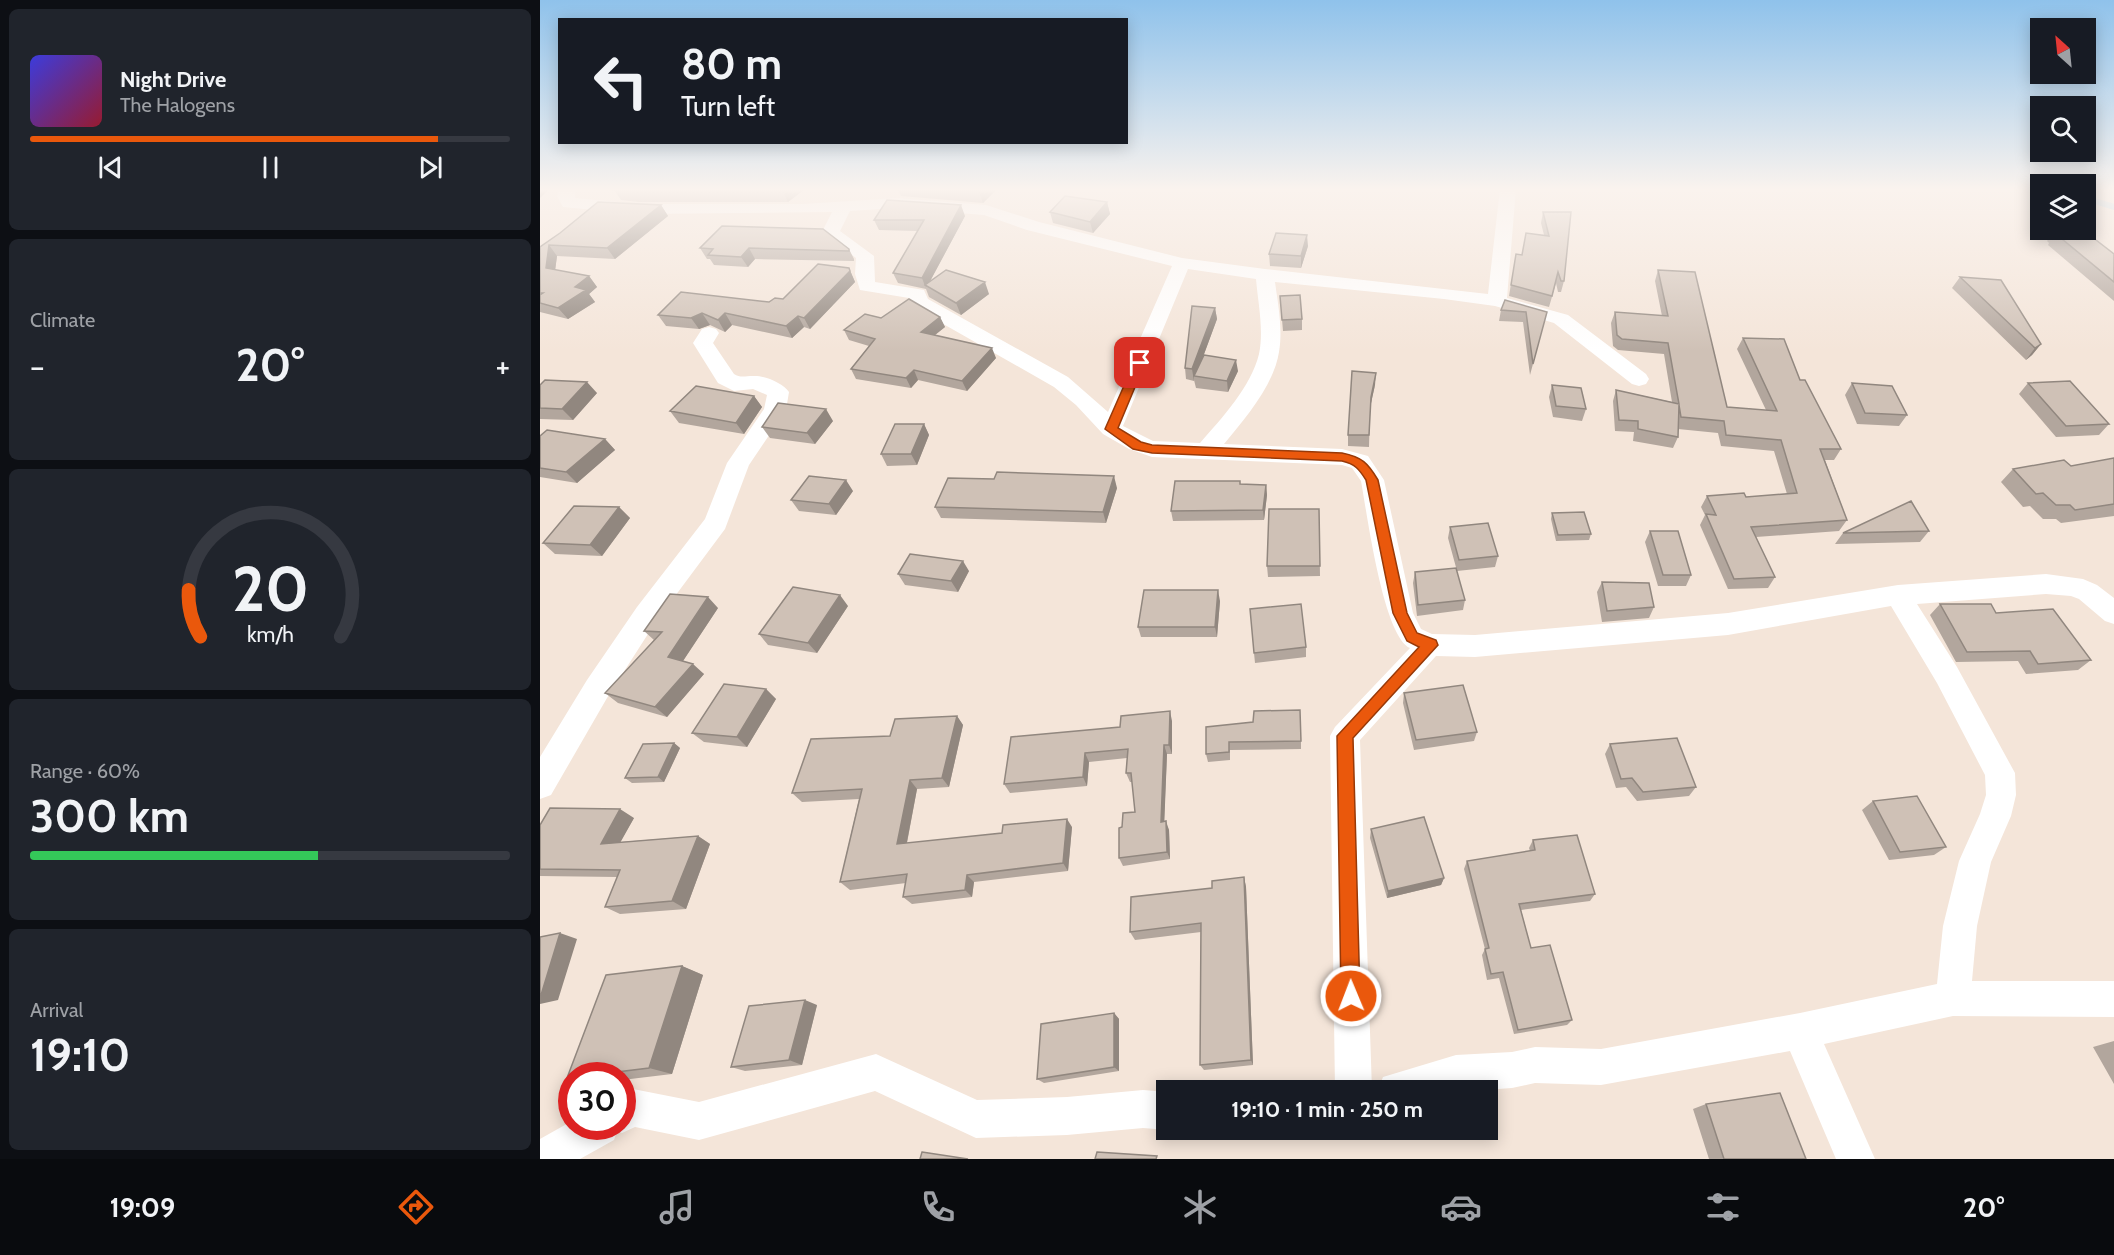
<!DOCTYPE html>
<meta charset="utf-8">
<style>
:root{--surface:#171b24;--page:#20242c;--text:#f1f3f6;--muted:#9ea1a6;--line:#363941;--accent:#ea580c}
body{margin:0;font-family:Cabin,sans-serif;background:var(--page);color:var(--text);height:100vh;display:flex;flex-direction:column;font-size:22px;white-space:nowrap}
*{box-sizing:border-box;margin:0}
p{font-size:20px;color:var(--muted)}
.icon{flex:none;width:33px;height:33px;fill:none;stroke:currentColor;stroke-width:2;stroke-linecap:round;stroke-linejoin:round}
.map{position:relative;flex:1;overflow:hidden}
.sheet{display:flex;flex-direction:column;gap:9px;padding:9px;background:#0d0f14;width:540px}
.sheet>*{flex:none}
.top-card{position:absolute;left:18px;top:18px;width:570px;height:126px;border-radius:0px;box-shadow:0 3px 15px #0003;background:#171b24;color:var(--text);overflow:hidden}
.needle{width:39px;rotate:333deg}
.controls{position:absolute;left:1490px;top:18px;display:grid;gap:12px}
.controls a{display:grid;place-items:center;width:66px;height:66px;border-radius:0px;background:var(--surface);box-shadow:0 3px 15px #0003;font-size:30px}
.speed{position:absolute;left:18px;top:1062px;display:flex;gap:12px;font-size:30px;font-weight:700;text-align:center}
.speed>*{display:grid;place-content:center;width:78px;height:78px;border-radius:50%;background:var(--surface);box-shadow:0 3px 15px #0003;line-height:1}
.speed .limit{border:9px solid #d22;background:#fff;color:#111}
.pin{position:absolute;display:grid;place-items:center;width:51px;height:51px;color:#fff;margin:-26px;border-radius:12px;box-shadow:0 3px 9px #0006}
.me{position:absolute;width:66px;margin:-33px;rotate:359deg;stroke-linejoin:round;filter:drop-shadow(0 0 4px #0008)}
.turn{display:flex;align-items:center;gap:21px;height:126px;padding:0 24px;font-size:27px}
.turn .icon{width:78px;height:78px;stroke-width:2.5}
.turn b{display:block;font-size:42px;line-height:51px}
.big{font-size:45px;font-weight:700;line-height:1.1}
.sheet .tile{flex:1;display:flex;flex-direction:column;justify-content:center;gap:9px;min-width:0;padding:0 21px;border-radius:9px;background:var(--page)}
.sheet .dial{align-items:center;gap:0}
.dial svg{height:156px;overflow:visible;fill:none;stroke:var(--line);stroke-width:7;stroke-linecap:round;text-anchor:middle}
.dial text{fill:var(--text);stroke:none}
.song{display:flex;align-items:center;gap:18px}
.cover{width:72px;height:72px;border-radius:9px;background:linear-gradient(135deg,hsl(240 70% 55%),hsl(350 70% 35%))}
.played{height:6px;border-radius:3px;background:linear-gradient(90deg,var(--accent) 85%,var(--line) 85%)}
.keys{display:flex;justify-content:space-around;direction:ltr}
.heat{display:flex;justify-content:space-between;align-items:center;font-size:33px;direction:ltr}
.charge{height:9px;border-radius:4px;background:linear-gradient(90deg,#34c759 60%,var(--line) 0)}
.trip{position:absolute;left:616px;top:1080px;width:342px;height:60px;border-radius:0px;background:var(--surface);box-shadow:0 3px 15px #0003;font-weight:700;line-height:60px;text-align:center}
.tabs{display:flex;height:96px;justify-content:space-around;align-items:center;background:#090b0e;color:var(--muted)}
.tabs .icon{width:42px;height:42px}
.tabs .current{color:var(--accent)}
.tabs b{font-size:27px;color:var(--text)}
main{display:flex;flex:1;min-height:0}
.map>svg:first-child{display:block}
.lines{fill:none;stroke-linecap:round;stroke-linejoin:round}
.stream{stroke:#abd6f0;stroke-width:6}
.minor{fill:#fff;fill-rule:evenodd}
.wall{fill:#b2a69d}
.shaded-wall{fill:#91877f}
.building{fill:#cfc1b6;stroke:#91877f;stroke-width:1.5}
.route{fill:#ea580c;stroke:#983908;stroke-width:1.5}
</style>
<main>
<section class="sheet">
<div class="tile">
<div class="song"><i class="cover"></i><div><b>Night Drive</b><p>The Halogens</p></div></div>
<div class="played"></div>
<div class="keys"><svg class="icon" aria-label="previous" viewBox="0 0 24 24"><path d="M18 5L8 12l10 7zM5 5v14"/></svg><svg class="icon" aria-label="pause" viewBox="0 0 24 24"><path d="M8 5v14M16 5v14"/></svg><svg class="icon" aria-label="next" viewBox="0 0 24 24"><path d="M6 5l10 7-10 7zM19 5v14"/></svg></div>
</div>
<div class="tile"><p>Climate</p>
<div class="heat"><a>−</a><b class="big">20°</b><a>+</a></div>
</div>
<div class="tile dial"><svg viewBox="0 0 100 80">
<path d="M14 69A42 42 0 1 1 86 69"/>
<path d="M14 69A42 42 0 0 1 8 45" stroke="#ea580c"/>
<text x="50" y="56" font-size="32" font-weight="700">20</text>
<text x="50" y="72" font-size="11">km/h</text>
</svg></div>
<div class="tile"><p>Range · 60%</p><b class="big">300 km</b><div class="charge"></div></div>
<div class="tile"><p>Arrival</p><b class="big">19:10</b></div>
</section>
<div class="map">
<svg width="1574" height="1159" viewBox="0 0 1574 1159">
<rect width="100%" height="100%" fill="#f4e5d9"/>
<g class="lines">
<!-- stream -->
<path class="stream" d="M1545,198L1574,207"/>
<!-- minor -->
<path class="minor" d="M19,189H35V198L99,204H263L357,198L446,205L499,222L642,258L725,269L948,294L960,189H976L967,298L1028,315L1106,374L1109,379L1106,384L1099,386L1092,384L1014,323L955,306L904,299L735,282C738,304 743,329 739,352C734,385 705,419 684,444L802,449L828,456L844,480L873,613L881,629L892,634L935,635L1188,613L1358,585L1506,574L1543,579L1557,585L1574,598V624L1565,621L1539,599L1531,596L1506,594L1377,604L1417,667L1475,773L1476,795L1471,816L1451,862L1437,926L1432,981H1574V1017L1413,1016L1284,1044L1335,1159H1296L1250,1051L1061,1085L995,1083L972,1088L944,1090H838L843,1077L916,1055L972,1052L995,1047L1061,1049L1260,1013L1397,984L1403,926L1419,861L1440,814L1446,795L1445,775L1397,683L1351,606L1188,635L935,657L896,656L820,740L832,1090H795L790,736L795,727L870,648C843,636 827,513 821,481L812,468L802,465L612,457L589,449L563,434L536,405L514,387L391,317L373,306L369,298L320,290L315,274L316,258L282,232L292,212L99,214L23,207L17,196ZM357,208L444,215L487,230L632,266L568,412L528,377L388,299L384,290L335,282L334,256L300,231L310,211ZM648,269L716,279C718,303 724,330 719,354C711,387 682,418 660,443L613,441L583,426Z
M169,327L176,329L179,333L173,343L194,374C200,378 205,376 213,376C224,375 243,383 249,392L246,410L209,465L185,529L115,623L67,698L11,795L0,799V757L47,680L97,607L165,519L187,463L224,409L227,395L213,389L194,391L178,383L153,343L162,329Z
M336,1054L437,1100L527,1097L603,1090L627,1092L628,1130L603,1128L527,1135L436,1138L335,1091L159,1140L95,1127L82,1133L77,1131L74,1140L40,1159H0V1139L32,1121V1126H82V1093L93,1089L159,1102Z"/>
</g>
<!-- wall -->
<path class="wall" d="M265,189L248,202H99L81,200L74,190Z
M358,189H457L443,203L361,196Z
M567,202L570,214L553,233L513,223L510,212Z
M121,205L128,216L75,259L17,256L15,270L49,276L57,287L49,294L55,302L28,319L0,312V247Z
M1003,212L1024,281L1021,292H1018L1016,283L1009,307L969,296L976,254L982,255L1004,235L1001,223Z
M425,216L390,281L449,294L421,315L389,297L386,289L358,283L353,273L378,231L339,230L334,220Z
M1515,230L1574,254V301L1508,245L1509,243L1507,241Z
M768,246L761,268L730,266L729,254Z
M160,248L309,249L314,259V261L215,259L208,267L174,265L170,259H167Z
M309,268L315,282L270,329L264,327L252,338L192,325L185,332L170,325L159,329L126,326L118,315L229,302L243,299Z
M1118,270L1187,407L1226,410L1197,349L1203,338L1260,380L1301,449L1294,460H1285L1307,520L1299,531L1216,537L1235,577L1228,588L1188,589L1160,525L1165,515L1161,507L1167,496L1206,497L1247,494L1234,451L1181,446L1178,433L1138,429V437L1133,448L1093,441L1094,432L1075,431L1073,401L1076,390L1132,402L1124,354L1078,350L1073,346L1071,323L1075,312L1122,316L1115,281Z
M1420,277L1501,344L1492,355L1486,360L1412,288Z
M740,296L762,319V330L743,331Z
M675,308L677,319L661,362L698,371L688,392L656,388L654,380V381L646,379L645,368Z
M961,310L1007,312L990,375L983,322L959,321Z
M400,317L405,327L395,335L456,358L427,391L378,380L371,388L316,379L311,369L329,346L309,340L304,330L341,318Z
M1312,383L1367,415L1359,426L1317,424L1305,395Z
M1488,383L1569,424L1559,435L1516,437L1479,394Z
M0,385L57,393L33,420L0,419Z
M835,385L830,407L829,447L808,446V435Z
M1012,385L1046,409L1042,421L1013,417L1009,397Z
M214,396L222,407L204,434L139,423L130,411Z
M293,421L275,444L230,438L222,427Z
M384,424L389,435L377,465L347,466L341,454Z
M0,436L65,439L75,450L37,483L0,477Z
M1574,458V516L1521,523L1516,519H1503L1490,506L1483,507L1461,482L1473,469L1531,466Z
M700,481V484L726,485L727,495L724,520L633,521L631,511Z
M577,488L566,523L401,518L395,507Z
M313,491L296,515L259,511L251,500Z
M79,507L90,518L62,556L15,554L3,543Z
M779,509L780,576L728,577L727,566Z
M1012,513L1051,534L1049,540L1016,541L1011,519Z
M910,527L958,556L955,567L917,571L908,538Z
M1110,531L1151,575L1146,586H1118L1105,542Z
M1389,531L1380,542L1295,544L1303,533Z
M429,571L418,592L365,585L358,574Z
M875,572L925,600L923,610L877,616L873,583Z
M1062,582L1114,607L1109,618L1062,622L1057,592Z
M680,601L677,637H601L598,627Z
M1400,604L1456,613L1551,660L1538,670L1486,674L1478,661L1416,662L1390,615Z
M308,606L277,653L228,645L219,634Z
M178,608L143,661L164,674L127,717L78,703L65,693L114,640L104,631Z
M766,647V657L715,663L714,653Z
M226,689L236,699L207,747L164,742L152,733Z
M864,693L937,732L934,741L874,750L863,703Z
M417,716L423,725L409,787L377,789L367,843L532,827L528,871L434,882L432,897L372,904L363,897L366,883L310,890L300,882L319,799L262,802L252,793L350,736Z
M761,718V749L690,750V760L668,762L666,754L713,722Z
M632,721V754H627L624,821L629,830L630,859L583,866L579,858L582,827L595,812L592,782H590L586,773L587,758L549,762L547,786L470,793L464,784L580,727Z
M134,743L140,748L124,782L92,783L85,778Z
M1070,744L1156,787L1149,796L1097,801L1086,787L1076,788L1065,754Z
M1333,801L1406,847L1394,855L1349,860L1322,810Z
M94,818L80,842L158,836L170,844L146,909L80,914L65,907L77,877L0,876V825Z
M831,829L904,878L901,885L847,898L830,838Z
M993,840L1055,894L1050,901L981,910L991,948L1032,1020L1027,1025L974,1034L959,978L947,980L942,955L945,949L924,869L927,861L990,851L989,848Z
M704,877L706,887L713,1065L664,1070L660,1065L661,932L595,940L590,932L672,888Z
M142,966L163,975L132,1074L82,1080V1076H32V1079L27,1078Z
M277,1005L262,1065L205,1071L191,1067Z
M574,1013L579,1019V1071L504,1083L497,1079Z
M1574,1041V1084L1553,1047Z
M1166,1104L1266,1159H1169L1153,1109Z"/>
<!-- shaded-wall -->
<path class="shaded-wall" d="M0,189H9L0,198Z
M247,189H265L248,202L243,192Z
M442,189H457L443,203L439,192Z
M567,202L570,214L553,233L550,222Z
M121,205L128,216L75,259L67,248Z
M421,205L425,216L387,287L385,285L386,289L382,278Z
M767,235L768,246L761,268V256Z
M9,245L17,256L14,279L6,268Z
M209,248L215,259L208,267L201,257Z
M309,268L315,282L270,329L264,318Z
M49,276L57,287L49,294L55,302L28,319L18,308L35,287Z
M445,282L449,294L421,315L416,303Z
M675,308L677,319L656,376H654V381L652,369Z
M162,313L170,325L159,329L151,318Z
M185,313L192,325L185,332L178,320Z
M258,316L264,327L252,338L246,326Z
M400,317L405,327L386,342L381,332Z
M1501,344L1492,355L1486,360L1495,348Z
M452,348L456,358L427,391L422,381Z
M696,360L698,371L688,392L687,381Z
M374,370L378,380L371,388L366,378Z
M836,373L835,385L830,408L831,397Z
M47,382L57,393L33,420L22,409Z
M214,396L222,407L204,434L196,423Z
M286,409L293,421L275,444L267,433Z
M384,424L389,435L377,465L371,454Z
M65,439L75,450L37,483L26,472Z
M574,476L577,488L566,523L563,512Z
M306,480L313,491L296,515L289,504Z
M726,485L727,495L724,520L723,510Z
M79,507L90,518L62,556L50,545Z
M423,561L429,571L418,592L411,581Z
M678,590L680,601L677,637L675,627Z
M300,595L308,606L277,653L268,643Z
M168,597L178,608L139,667L128,657Z
M153,664L164,674L127,717L115,707Z
M226,689L236,699L207,747L197,737Z
M630,711L632,721V754L629,745Z
M417,716L423,725L409,787L402,778Z
M134,743L140,748L124,782L118,777Z
M624,745L627,754L624,830L621,822Z
M545,753L549,762L547,786L543,777Z
M370,780L377,789L365,852L357,844Z
M80,809L94,818L75,852L61,844Z
M527,819L532,827L528,871L523,863Z
M626,821L629,830L630,859L627,852Z
M158,836L170,844L146,909L132,901Z
M427,875L434,882L432,897L425,890Z
M704,877L706,887L713,1065L711,1060Z
M904,878L901,885L847,898L848,891Z
M20,933L37,939L18,1000L0,1004V995Z
M142,966L163,975L132,1074L109,1068Z
M265,1000L277,1005L262,1065L249,1060Z
M574,1013L579,1019V1071L574,1067Z"/>
<!-- building -->
<path class="building" d="M76,189H247L243,192H93L74,190Z
M406,189H442L439,192Z
M525,196L567,202L550,222L510,212Z
M347,200L421,205L382,278L353,273L384,220H334Z
M58,202L121,205L67,248L9,245L6,268L49,276L35,287L46,290L18,308L0,303V295L3,293H0V247L20,233Z
M1003,212H1031L1024,281H1021L1018,272L1012,296L971,285L976,254L982,255L986,233L1009,236Z
M182,226L283,229L309,249V251L209,248L201,257L168,255L173,249L160,248Z
M1515,230H1543L1574,254V282L1516,234L1519,233Z
M736,233L767,235L761,256L729,254Z
M278,264L309,268L310,271L264,318L258,316L246,326L185,313L178,320L162,313L151,318L118,315L141,292L229,302L235,298L243,299Z
M406,270L445,282L416,303L385,285Z
M1118,270L1155,272L1187,407L1237,411L1203,338L1244,339L1260,380H1265L1301,449H1280L1307,520L1211,527L1235,577L1194,579L1166,514L1176,515L1167,496L1204,493L1206,497L1257,493L1241,440L1186,435L1184,421L1141,417L1139,405L1138,437L1098,429V421L1079,420L1076,390L1139,404L1128,343L1082,339L1077,335L1075,312L1128,316Z
M1420,277L1461,280L1501,344L1495,348Z
M760,295L762,319L742,320L740,296Z
M369,299L400,317L381,332L452,348L422,381L374,370L366,378L311,369L335,339L304,330L325,314L341,318Z
M965,300L1007,312L993,364L986,312L961,310Z
M652,306L675,308L652,369L645,368Z
M664,355L696,360L687,381L654,376Z
M812,371L836,373L831,397L829,435H808Z
M5,380L47,382L22,409L0,408V385Z
M1530,381L1569,424L1526,426L1488,383Z
M1312,383L1352,386L1367,415L1325,413Z
M1012,385L1041,388L1046,409L1016,406Z
M156,386L214,396L196,423L130,411Z
M238,403L286,409L267,433L222,427Z
M355,424H384L371,454H341Z
M7,430L65,439L26,472L0,468V436Z
M1574,458V504L1535,510L1530,505H1516L1503,493L1496,494L1473,469L1524,460L1531,466Z
M457,472L574,476L563,512L395,507L408,478L454,479Z
M269,476L306,480L289,504L251,500Z
M635,481H700V484L726,485L723,510L631,511Z
M1371,501L1389,531L1303,533Z
M34,506L79,507L50,545L3,543Z
M729,509H779L780,566H727Z
M1044,512L1051,534L1018,535L1012,513Z
M948,523L958,556L919,560L910,527Z
M1110,531H1138L1151,575H1123Z
M370,554L423,561L411,581L358,574Z
M916,568L925,600L878,605L875,572Z
M1062,582L1109,583L1114,607L1067,611Z
M253,587L300,595L268,643L219,634Z
M604,590H678L675,627H598Z
M130,594L168,597L128,657L153,664L115,707L65,693L122,632L104,631Z
M761,604L766,647L714,653L710,609Z
M1400,604H1451L1456,613L1513,609L1551,660L1498,664L1490,651L1427,652Z
M184,684L226,689L197,737L152,733Z
M923,685L937,732L876,740L864,693Z
M760,710L761,741L689,742V752L666,754V727L713,722L714,711Z
M630,711L629,745H624L621,822L626,821L627,852L579,858V828L582,827L583,813L595,812L591,773H586L588,749L545,753L543,777L464,784L471,737L580,727L581,716Z
M417,716L402,778L370,780L357,844L462,833L463,825L527,819L523,863L427,875L425,890L363,897L367,874L300,882L322,789L252,793L271,739L350,736L355,719Z
M1137,738L1156,787L1103,792L1092,778L1081,779L1070,744Z
M134,743L118,777L85,778L103,744Z
M1377,796L1406,847L1360,852L1333,801Z
M10,808L80,809L61,844L158,836L132,901L65,907L80,870L0,869V825Z
M884,817L904,878L848,891L831,829Z
M1037,835L1055,894L979,904L991,948L1010,945L1032,1020L978,1030L963,972L951,974L945,949L949,948L927,861L995,850L993,840Z
M704,877L711,1060L660,1065L661,923L590,932L591,897L672,888V881Z
M20,933L1,995H0V937Z
M142,966L109,1068L44,1076H32V1077L27,1078L66,975Z
M265,1000L249,1060L191,1067L209,1006Z
M574,1013V1067L497,1079L501,1024Z
M1240,1093L1266,1159H1184L1166,1104Z
M382,1152L428,1159H380Z
M557,1152L617,1156L616,1159H555Z"/>
<!-- sky -->
<linearGradient id="sky" x2="0" y2="1"><stop stop-color="#8fc2eb"/><stop offset="0.54" stop-color="#faf3ee"/><stop offset="1" stop-color="#faf3ee" stop-opacity="0"/></linearGradient>
<rect width="1574" height="351" fill="url(#sky)"/>
<!-- route -->
<path class="route" d="M600,360L605,363L578,428L601,442L612,445L802,453C822,457 828,463 838,480L867,613L877,633L896,640L898,645L813,738L820,996L817,1003L811,1005L804,1003L801,996L797,736L879,647L867,641L853,613L826,480C819,469 815,464 802,461L612,453L593,449L565,429L594,363Z"/>
</svg>
<div class="controls">
<a><svg class="needle" viewBox="-14 -14 28 28"><path d="M0-13l5 13h-10z" fill="#e53935"/><path d="M0 13l5-13h-10z" fill="#9ea1a6"/></svg></a>
<a><svg class="icon" aria-label="search" viewBox="0 0 24 24"><circle cx="10" cy="10" r="6"/><path d="M15 15l6 6"/></svg></a>
<a><svg class="icon" aria-label="layers" viewBox="0 0 24 24"><path d="M12 4l9 5-9 5-9-5zM3 14l9 5 9-5"/></svg></a>
</div>
<div class="speed"><div class="limit">30</div></div>
<div class="pin" style="left:600px;top:363px;background:#d93025"><svg class="icon" aria-label="arrive" viewBox="0 0 24 24"><path d="M6 21V4h12l-3 4 3 4H6"/></svg></div>
<svg class="me" style="left:811px;top:996px" viewBox="-20 -20 40 40"><circle r="17" fill="#ea580c" stroke="#fff" stroke-width="3"/><path d="M0-11L8 9 0 5-8 9z" fill="#fff"/></svg>
<div class="trip">19:10 · 1 min · 250 m</div>
<div class="top-card">
<div class="turn"><svg class="icon" aria-label="left" viewBox="0 0 24 24"><path d="M17 20v-9H6M10 6l-5 5 5 5"/></svg><div><b>80 m</b>Turn left</div></div>
</div>
</div>
</main>
<nav class="tabs">
<b>19:09</b>
<svg class="icon current" aria-label="directions" viewBox="0 0 24 24"><path d="M12 3l9 9-9 9-9-9zM9 14v-3h6M13 9l2 2-2 2"/></svg>
<svg class="icon" aria-label="music" viewBox="0 0 24 24"><path d="M9 18V5l10-2v13"/><circle cx="6" cy="18" r="3"/><circle cx="16" cy="16" r="3"/></svg>
<svg class="icon" aria-label="phone" viewBox="0 0 24 24"><path d="M5 4h4l2 5-3 2q2 4 5 5l2-3 5 2v4C11 20 4 13 5 4z"/></svg>
<svg class="icon" aria-label="climate" viewBox="0 0 24 24"><path d="M12 3v18M4 7l16 10M4 17L20 7"/></svg>
<svg class="icon" aria-label="car" viewBox="0 0 24 24"><path d="M5 17H2v-5l4-1 3-4h7l3 4 3 1v5h-3M9 17h6M6 11h13"/><circle cx="7" cy="17" r="2"/><circle cx="17" cy="17" r="2"/></svg>
<svg class="icon" aria-label="filters" viewBox="0 0 24 24"><path d="M4 7h16M4 17h16"/><circle cx="9" cy="7" r="2"/><circle cx="15" cy="17" r="2"/></svg>
<b>20°</b>
</nav>
